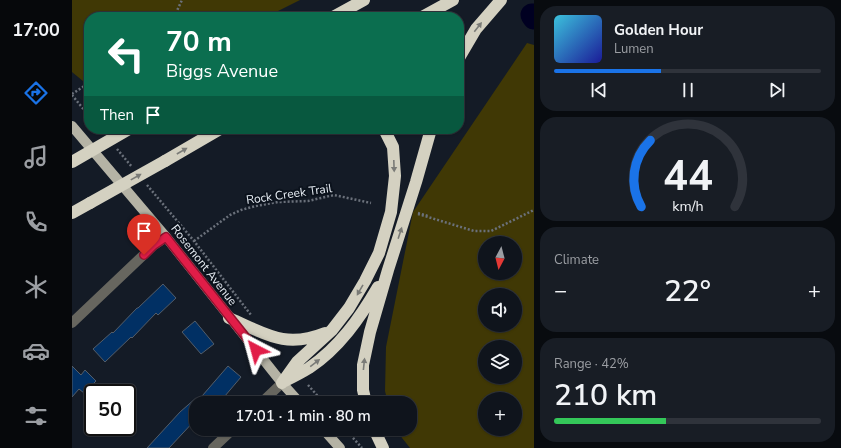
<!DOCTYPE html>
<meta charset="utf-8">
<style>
:root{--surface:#0f141c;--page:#181d25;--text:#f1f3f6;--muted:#9b9ea3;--line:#2f333b;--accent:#1a73e8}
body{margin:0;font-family:"Nunito Sans",sans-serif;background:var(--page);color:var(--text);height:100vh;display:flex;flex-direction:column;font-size:15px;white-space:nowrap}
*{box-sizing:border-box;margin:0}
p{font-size:13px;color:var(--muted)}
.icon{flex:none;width:22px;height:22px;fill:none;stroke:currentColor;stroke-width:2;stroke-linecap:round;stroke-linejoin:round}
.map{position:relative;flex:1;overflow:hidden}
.side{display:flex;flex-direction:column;gap:6px;padding:6px;background:#080b0f;width:307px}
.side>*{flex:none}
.guide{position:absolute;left:12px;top:12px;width:380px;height:122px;border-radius:16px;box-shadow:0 1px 3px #0004,0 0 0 1px var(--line);background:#0b6e4f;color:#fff;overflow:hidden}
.needle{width:26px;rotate:187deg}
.buttons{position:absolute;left:406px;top:236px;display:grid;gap:8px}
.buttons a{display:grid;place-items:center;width:44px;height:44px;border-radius:50%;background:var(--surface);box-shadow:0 1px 3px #0004,0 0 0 1px var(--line);font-size:20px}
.speed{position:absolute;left:12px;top:384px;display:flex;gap:8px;font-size:20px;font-weight:700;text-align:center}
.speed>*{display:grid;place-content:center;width:52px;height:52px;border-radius:50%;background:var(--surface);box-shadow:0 1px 3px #0004,0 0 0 1px var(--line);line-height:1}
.speed .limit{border:2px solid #111;border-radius:6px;background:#fff;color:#111}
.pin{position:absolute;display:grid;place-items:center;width:34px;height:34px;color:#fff;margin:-41px -17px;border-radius:50% 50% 50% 0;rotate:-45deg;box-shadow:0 0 4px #0007}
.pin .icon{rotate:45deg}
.me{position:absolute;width:44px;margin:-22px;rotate:321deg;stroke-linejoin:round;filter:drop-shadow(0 0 3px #0008)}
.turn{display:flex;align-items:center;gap:14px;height:84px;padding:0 16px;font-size:18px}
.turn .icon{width:52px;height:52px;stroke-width:2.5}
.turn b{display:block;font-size:28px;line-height:34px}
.then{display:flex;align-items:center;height:38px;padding:0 16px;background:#0003;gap:8px;font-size:15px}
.big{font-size:30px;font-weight:600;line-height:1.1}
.side .tile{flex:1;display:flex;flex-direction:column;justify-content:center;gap:6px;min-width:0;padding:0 14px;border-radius:16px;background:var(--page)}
.side .dial{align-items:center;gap:0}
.dial svg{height:104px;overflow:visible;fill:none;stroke:var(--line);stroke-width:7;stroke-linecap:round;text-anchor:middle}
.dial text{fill:var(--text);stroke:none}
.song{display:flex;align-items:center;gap:12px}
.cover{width:48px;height:48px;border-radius:6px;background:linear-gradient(135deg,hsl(190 70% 55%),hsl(240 70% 35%))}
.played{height:4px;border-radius:2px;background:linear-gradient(90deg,var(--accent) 40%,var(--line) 40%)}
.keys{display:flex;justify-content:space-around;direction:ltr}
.heat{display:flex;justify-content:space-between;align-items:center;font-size:22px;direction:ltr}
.charge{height:6px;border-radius:3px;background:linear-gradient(90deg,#34c759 42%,var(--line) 0)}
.trip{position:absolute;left:117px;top:396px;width:228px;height:40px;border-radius:16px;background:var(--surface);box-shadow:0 1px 3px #0004,0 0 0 1px var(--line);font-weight:600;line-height:40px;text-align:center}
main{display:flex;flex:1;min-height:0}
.tabs{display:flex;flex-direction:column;width:72px;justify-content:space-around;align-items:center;background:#06080b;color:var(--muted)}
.tabs .icon{width:28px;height:28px}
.tabs .active{color:var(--accent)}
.tabs b{font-size:18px;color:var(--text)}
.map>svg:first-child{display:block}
.green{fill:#403805;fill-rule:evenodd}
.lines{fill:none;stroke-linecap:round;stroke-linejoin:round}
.river{stroke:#000021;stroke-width:23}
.building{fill:#013064;stroke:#535d69}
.path{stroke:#6b717b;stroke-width:2.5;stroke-dasharray:2 2;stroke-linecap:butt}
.minor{stroke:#67665f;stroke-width:10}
.major{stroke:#b5b3a5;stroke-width:10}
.highway{stroke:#d4d1c1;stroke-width:12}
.highway-bridge{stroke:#d4d1c1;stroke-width:12}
.oneway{fill:#7a7b77}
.route-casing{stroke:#92132f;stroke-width:10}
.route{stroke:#e11d48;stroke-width:7}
.labels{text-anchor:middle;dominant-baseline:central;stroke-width:4;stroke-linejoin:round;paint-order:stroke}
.street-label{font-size:12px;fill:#e7edf4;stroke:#0b121c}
</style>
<main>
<nav class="tabs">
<b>17:00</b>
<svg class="icon active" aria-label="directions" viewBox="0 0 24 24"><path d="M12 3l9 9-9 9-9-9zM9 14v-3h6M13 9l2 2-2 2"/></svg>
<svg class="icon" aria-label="music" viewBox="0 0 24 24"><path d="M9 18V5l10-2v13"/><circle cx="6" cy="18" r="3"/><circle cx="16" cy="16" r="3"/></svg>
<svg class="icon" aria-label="phone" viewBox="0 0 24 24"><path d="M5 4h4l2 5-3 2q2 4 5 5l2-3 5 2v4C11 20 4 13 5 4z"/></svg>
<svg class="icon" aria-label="climate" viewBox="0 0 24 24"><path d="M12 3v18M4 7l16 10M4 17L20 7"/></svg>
<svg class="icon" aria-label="car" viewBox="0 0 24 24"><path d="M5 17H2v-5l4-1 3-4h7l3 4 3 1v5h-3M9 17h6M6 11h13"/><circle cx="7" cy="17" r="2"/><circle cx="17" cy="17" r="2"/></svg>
<svg class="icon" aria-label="filters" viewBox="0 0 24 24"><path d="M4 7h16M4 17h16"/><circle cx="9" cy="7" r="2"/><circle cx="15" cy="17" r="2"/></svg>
</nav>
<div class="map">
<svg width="462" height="448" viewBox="0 0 462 448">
<rect width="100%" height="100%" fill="#141b26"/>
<!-- green -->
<path class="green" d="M0,0H228L194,17H17V86L0,72Z
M455,43L462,45V448H338L323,429H338V403H316L313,391L314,347L341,212ZM413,243H443V273H413ZM413,295H443V325H413ZM413,347H443V377H413ZM413,399H443V429H413Z"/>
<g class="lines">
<!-- river -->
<path class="river" d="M462,15H460L462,18"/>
</g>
<!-- building -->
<path class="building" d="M91,284L104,298L86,315L84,313L60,338L59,337L33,362L21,349L40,332L41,333L65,308H66Z
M123,321L142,344L129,354L110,332Z
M0,366L9,375L13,370L24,381L12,393L7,389L0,397Z
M156,366L169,377L147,403H124Z
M124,398V419L97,448H75L108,412Z"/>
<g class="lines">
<!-- path -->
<path class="path" d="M102,17L110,0
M0,94L17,83
M0,95L17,116
M45,149L60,167
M75,185L122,241L179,315
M346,213L356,216
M346,214L402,231H419L462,210
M122,241L158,215L169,210L184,206L206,202L236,201L262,195L299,203
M236,385L252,403
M273,429L290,448"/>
<!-- minor -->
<path class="minor" d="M0,323L82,245L94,237
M189,403L210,383
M141,448L161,429"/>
<!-- major -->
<path class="major" d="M0,126L94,237L210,383L228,403
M251,429L268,448"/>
<!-- highway -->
<path class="highway" d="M261,17L292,0
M350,17L381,0
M387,58L404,29L429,0
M93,161L148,129
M0,213L18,203
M157,318C194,334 213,349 253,333
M213,381C221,377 229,373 237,368C267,348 288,318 306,287
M210,383L225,362L260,330L277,308L293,281L307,253L319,212L323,176L321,147L312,129
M294,403L291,390V365L298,332L316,270L344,182L359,129
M302,429L311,448"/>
<!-- highway-bridge -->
<path class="highway-bridge" d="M0,162L57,129
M18,203L93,161"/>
</g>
<!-- one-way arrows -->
<defs><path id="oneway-solid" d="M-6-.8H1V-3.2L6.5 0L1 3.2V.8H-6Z"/></defs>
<g class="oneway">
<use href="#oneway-solid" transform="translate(406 27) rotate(-52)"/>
<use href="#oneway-solid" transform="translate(110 151) rotate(-30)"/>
<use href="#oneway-solid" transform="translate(322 166) rotate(88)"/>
<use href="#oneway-solid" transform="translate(64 177) rotate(-29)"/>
<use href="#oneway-solid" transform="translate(328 233) rotate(-72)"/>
<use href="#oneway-solid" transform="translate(288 290) rotate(120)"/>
<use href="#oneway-solid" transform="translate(243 363) rotate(-37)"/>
<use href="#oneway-solid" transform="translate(292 364) rotate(-84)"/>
</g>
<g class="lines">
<defs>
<path id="route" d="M72,255L82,245L94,237L184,350"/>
</defs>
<!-- route casing -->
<use href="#route" class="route-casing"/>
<!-- route -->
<use href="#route" class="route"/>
</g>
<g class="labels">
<!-- street labels -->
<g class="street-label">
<text transform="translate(217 194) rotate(-8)">Rock Creek Trail</text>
<text transform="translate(132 265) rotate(52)">Rosemont Avenue</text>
</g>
</g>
</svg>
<div class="buttons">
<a><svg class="needle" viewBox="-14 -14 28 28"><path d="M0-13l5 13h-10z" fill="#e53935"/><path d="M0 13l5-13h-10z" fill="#9b9ea3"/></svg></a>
<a><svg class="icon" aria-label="sound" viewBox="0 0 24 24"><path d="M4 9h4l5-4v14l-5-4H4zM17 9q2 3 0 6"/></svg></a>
<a><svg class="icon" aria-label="layers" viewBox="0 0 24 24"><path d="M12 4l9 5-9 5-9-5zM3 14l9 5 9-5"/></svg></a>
<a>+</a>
</div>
<div class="speed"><div class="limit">50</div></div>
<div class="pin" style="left:72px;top:255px;background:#d93025"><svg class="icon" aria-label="arrive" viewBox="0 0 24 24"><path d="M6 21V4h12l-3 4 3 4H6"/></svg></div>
<svg class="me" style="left:184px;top:350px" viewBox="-20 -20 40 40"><path d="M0-17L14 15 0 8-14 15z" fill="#e11d48" stroke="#fff" stroke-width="4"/></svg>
<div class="trip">17:01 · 1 min · 80 m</div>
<div class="guide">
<div class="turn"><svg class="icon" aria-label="left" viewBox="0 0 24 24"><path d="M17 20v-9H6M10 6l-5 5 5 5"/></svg><div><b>70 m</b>Biggs Avenue</div></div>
<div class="then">Then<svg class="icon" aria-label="arrive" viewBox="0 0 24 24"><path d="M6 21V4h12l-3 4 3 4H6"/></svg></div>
</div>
</div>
<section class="side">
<div class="tile">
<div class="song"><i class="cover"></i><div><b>Golden Hour</b><p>Lumen</p></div></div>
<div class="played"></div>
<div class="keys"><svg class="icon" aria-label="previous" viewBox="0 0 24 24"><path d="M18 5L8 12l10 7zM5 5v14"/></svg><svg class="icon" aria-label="pause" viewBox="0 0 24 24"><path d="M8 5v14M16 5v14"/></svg><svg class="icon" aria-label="next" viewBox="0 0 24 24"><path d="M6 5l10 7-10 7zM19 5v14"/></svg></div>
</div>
<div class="tile dial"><svg viewBox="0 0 100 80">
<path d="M14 69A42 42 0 1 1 86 69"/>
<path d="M14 69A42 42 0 0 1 21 18" stroke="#1a73e8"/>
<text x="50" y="56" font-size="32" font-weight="700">44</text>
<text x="50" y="72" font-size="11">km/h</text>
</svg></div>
<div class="tile"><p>Climate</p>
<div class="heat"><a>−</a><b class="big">22°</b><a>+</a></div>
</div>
<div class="tile"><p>Range · 42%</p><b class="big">210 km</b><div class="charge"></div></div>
</section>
</main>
